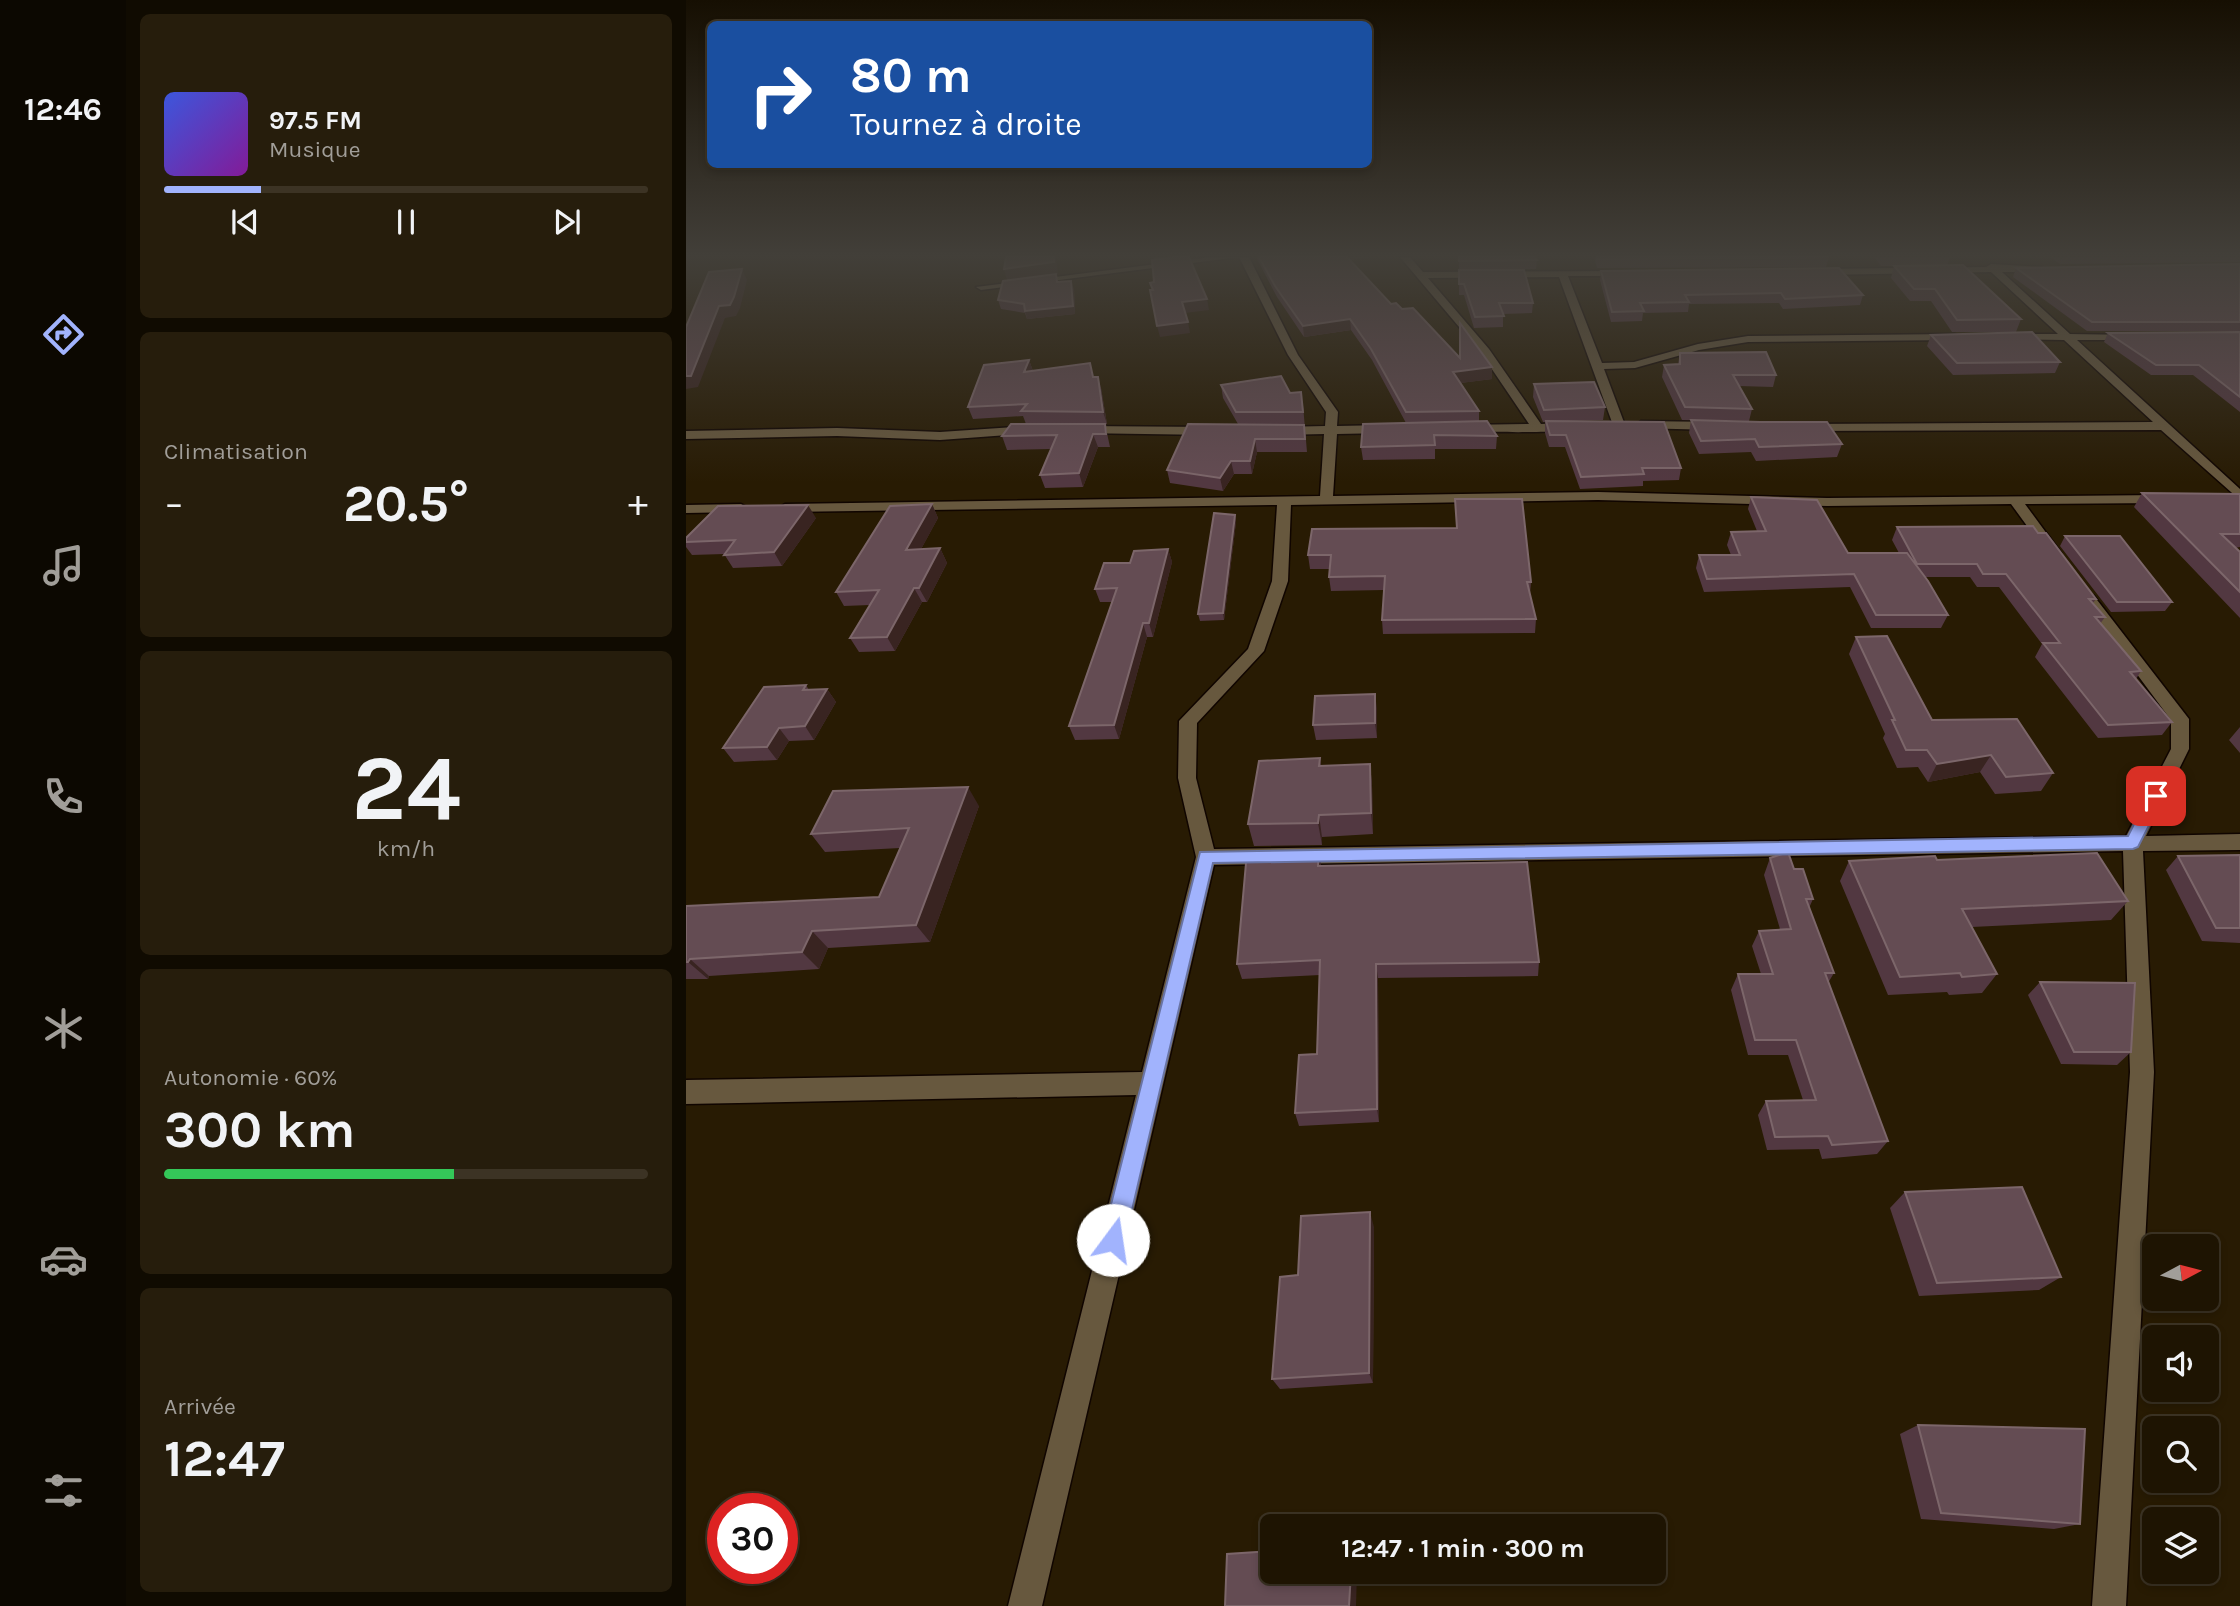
<!DOCTYPE html>
<html lang="fr">
<meta charset="utf-8">
<style>
:root{--surface:#1e1402;--page:#261d0c;--text:#f1f3f6;--muted:#a19e99;--line:#3c3324;--accent:#a1b3fd}
body{margin:0;font-family:Karla,sans-serif;background:var(--page);color:var(--text);height:100vh;display:flex;flex-direction:column;font-size:26px;white-space:nowrap}
*{box-sizing:border-box;margin:0}
p{font-size:23px;color:var(--muted)}
.icon{flex:none;width:38px;height:38px;fill:none;stroke:currentColor;stroke-width:2;stroke-linecap:round;stroke-linejoin:round}
.map{position:relative;flex:1;overflow:hidden}
.drawer{display:flex;flex-direction:column;gap:14px;padding:14px;background:#100b01;width:560px}
.drawer>*{flex:none}
.guide{position:absolute;left:21px;top:21px;width:665px;height:147px;border-radius:10px;box-shadow:0 4px 10px #0003,0 0 0 2px var(--line);background:#1a4fa0;color:#fff;overflow:hidden}
.needle{width:46px;rotate:83deg}
.buttons{position:absolute;left:1456px;top:1234px;display:grid;gap:14px}
.buttons a{display:grid;place-items:center;width:77px;height:77px;border-radius:10px;background:var(--surface);box-shadow:0 4px 10px #0003,0 0 0 2px var(--line);font-size:35px}
.speed{position:absolute;left:21px;top:1493px;display:flex;gap:14px;font-size:35px;font-weight:700;text-align:center}
.speed>*{display:grid;place-content:center;width:91px;height:91px;border-radius:50%;background:var(--surface);box-shadow:0 4px 10px #0003,0 0 0 2px var(--line);line-height:1}
.speed .limit{border:10px solid #d22;background:#fff;color:#111}
.pin{position:absolute;display:grid;place-items:center;width:60px;height:60px;color:#fff;margin:-30px;border-radius:14px;box-shadow:0 4px 10px #0006}
.me{position:absolute;width:77px;margin:-38px;rotate:14deg;stroke-linejoin:round;filter:drop-shadow(0 0 5px #0008)}
.turn{display:flex;align-items:center;gap:24px;height:147px;padding:0 28px;font-size:32px}
.turn .icon{width:91px;height:91px;stroke-width:2.5}
.turn b{display:block;font-size:49px;line-height:60px}
.big{font-size:52px;font-weight:700;line-height:1.1}
.drawer .tile{flex:1;display:flex;flex-direction:column;justify-content:center;gap:10px;min-width:0;padding:0 24px;border-radius:10px;background:var(--page)}
.drawer .dial{align-items:center;gap:0}
.dial b{font-size:91px;line-height:1}
.song{display:flex;align-items:center;gap:21px}
.cover{width:84px;height:84px;border-radius:10px;background:linear-gradient(135deg,hsl(230 70% 55%),hsl(290 70% 35%))}
.played{height:7px;border-radius:4px;background:linear-gradient(90deg,var(--accent) 20%,var(--line) 20%)}
.keys{display:flex;justify-content:space-around;direction:ltr}
.heat{display:flex;justify-content:space-between;align-items:center;font-size:38px;direction:ltr}
.charge{height:10px;border-radius:5px;background:linear-gradient(90deg,#34c759 60%,var(--line) 0)}
.trip{position:absolute;left:574px;top:1514px;width:406px;height:70px;border-radius:10px;background:var(--surface);box-shadow:0 4px 10px #0003,0 0 0 2px var(--line);font-weight:700;line-height:70px;text-align:center}
main{display:flex;flex:1;min-height:0}
.dock{display:flex;flex-direction:column;width:126px;justify-content:space-around;align-items:center;background:#0c0801;color:var(--muted)}
.dock .icon{width:49px;height:49px}
.dock .on{color:var(--accent)}
.dock b{font-size:32px;color:var(--text)}
.map>svg:first-child{display:block}
.lines{fill:none;stroke-linecap:round;stroke-linejoin:round}
.minor-casing{stroke:#100500;stroke-width:3}
.minor{fill:#67583e;fill-rule:evenodd}
.wall{fill:#523841}
.shaded-wall{fill:#392421}
.building{fill:#644c53;stroke:#7c666a;stroke-width:2}
.route{fill:#a1b3fd;stroke:#6974a4;stroke-width:2}
</style>
<main>
<nav class="dock">
<b>12:46</b>
<svg class="icon on" aria-label="directions" viewBox="0 0 24 24"><path d="M12 3l9 9-9 9-9-9zM9 14v-3h6M13 9l2 2-2 2"/></svg>
<svg class="icon" aria-label="music" viewBox="0 0 24 24"><path d="M9 18V5l10-2v13"/><circle cx="6" cy="18" r="3"/><circle cx="16" cy="16" r="3"/></svg>
<svg class="icon" aria-label="phone" viewBox="0 0 24 24"><path d="M5 4h4l2 5-3 2q2 4 5 5l2-3 5 2v4C11 20 4 13 5 4z"/></svg>
<svg class="icon" aria-label="climate" viewBox="0 0 24 24"><path d="M12 3v18M4 7l16 10M4 17L20 7"/></svg>
<svg class="icon" aria-label="car" viewBox="0 0 24 24"><path d="M5 17H2v-5l4-1 3-4h7l3 4 3 1v5h-3M9 17h6M6 11h13"/><circle cx="7" cy="17" r="2"/><circle cx="17" cy="17" r="2"/></svg>
<svg class="icon" aria-label="filters" viewBox="0 0 24 24"><path d="M4 7h16M4 17h16"/><circle cx="9" cy="7" r="2"/><circle cx="15" cy="17" r="2"/></svg>
</nav>
<section class="drawer">
<div class="tile">
<div class="song"><i class="cover"></i><div><b>97.5 FM</b><p>Musique</p></div></div>
<div class="played"></div>
<div class="keys"><svg class="icon" aria-label="previous" viewBox="0 0 24 24"><path d="M18 5L8 12l10 7zM5 5v14"/></svg><svg class="icon" aria-label="pause" viewBox="0 0 24 24"><path d="M8 5v14M16 5v14"/></svg><svg class="icon" aria-label="next" viewBox="0 0 24 24"><path d="M6 5l10 7-10 7zM19 5v14"/></svg></div>
</div>
<div class="tile"><p>Climatisation</p>
<div class="heat"><a>−</a><b class="big">20.5°</b><a>+</a></div>
</div>
<div class="tile dial"><b>24</b><p>km/h</p></div>
<div class="tile"><p>Autonomie · 60%</p><b class="big">300 km</b><div class="charge"></div></div>
<div class="tile"><p>Arrivée</p><b class="big">12:47</b></div>
</section>
<div class="map">
<svg width="1554" height="1606" viewBox="0 0 1554 1606">
<rect width="100%" height="100%" fill="#281b03"/>
<g class="lines">
<defs>
<path id="minor" d="M525,257H553L295,290L290,287Z
M553,257H563L612,355L652,412L651,426L701,425L707,429L701,433L651,434L647,496L912,492L1141,498L1476,495L1483,499L1476,503L1339,504L1375,553L1368,557L1363,556L1325,504L1141,506L912,500L605,505L602,581L578,651L511,723L510,778L528,849L1440,836L1485,749V720L1395,599L1403,594L1408,596L1503,719V749L1460,836L1554,834V850L1457,851L1468,1072L1440,1606H1406L1444,1072L1437,851L528,865L356,1606H322L450,1095L0,1104V1080L456,1072L510,857L492,778L493,721L562,649L586,581L591,505L99,512L92,508L99,504L634,496L638,434L594,435L588,431L594,427L639,426L640,412L602,355Z
M714,257H724L737,272L944,271L941,276H882L916,363L948,362L1012,344L1062,336L1269,334L1274,337L1269,340L1062,342L1013,350L949,368L918,369L939,425L933,429L927,425L873,277L742,278L803,349L855,424L883,423L889,427C878,435 800,431 780,432L776,431V425L843,424L795,353Z
M1305,264L1356,267L1353,272H1316L1384,334L1448,335V339L1444,340H1391L1554,489V500L1475,430L1115,431V425L1119,424L1467,422L1378,340L1324,339V335L1328,334H1372L1305,272L1132,275L1127,272L1132,269L1300,267Z
M955,421L1030,422L1036,426L1030,430L951,428L949,425Z
M344,426L348,427V433L254,440L151,436L0,439V431L151,428L254,432Z
M395,426L526,427L532,431L526,435L391,433V427Z
M0,505L55,504L62,508L55,512L0,513Z"/>
</defs>
<!-- minor casing -->
<use href="#minor" class="minor-casing"/>
<!-- minor -->
<use href="#minor" class="minor"/>
</g>
<!-- wall -->
<path class="wall" d="M570,257H684L663,260L705,304L716,309L774,358L806,367V379L774,383L793,411V421L811,436L810,449H749V459L677,460L675,447L720,423L686,360L665,330L618,337L591,297Z
M773,257L851,260L850,269H773Z
M908,257H1143L1140,267L911,268Z
M1188,257H1264L1261,266L1335,319L1330,332H1266L1245,301H1224L1205,278L1208,266H1233H1195Z
M1364,257H1554V262L1374,264Z
M1554,264V331H1401L1327,277L1330,268Z
M773,270L847,303L846,313L817,314V327L788,328L778,295H773Z
M915,271L1177,295L1174,305L1097,309L1093,303L1003,304L1002,312L957,313L956,321L925,322L914,280Z
M373,282L388,289L389,314L341,319L339,313L315,309L312,300Z
M1554,332V412L1507,375H1465L1418,342L1422,333Z
M1245,335L1374,362L1369,373L1267,375L1241,346Z
M994,353L1090,375L1087,387L1053,386L1066,409L1063,421L996,420L976,377L978,365L992,364Z
M343,360L347,371L408,377L415,388L421,424H419L424,447H412L397,487L359,488L354,475L365,449L321,450L316,436L340,424L337,416L287,419L282,407Z
M848,384L919,407L917,420L881,421L995,468L993,480L957,481V486L894,489L879,447H863L859,433V422H857L847,397Z
M535,385L604,393L617,405L621,452H571L566,474H548L537,491L484,483L481,470L552,424L537,398Z
M1005,420L1156,444L1151,457L1070,461L1065,452L1013,454L1003,433Z
M1456,493L1554,494V547L1549,548L1554,552V618L1448,507Z
M1065,497L1162,553H1213L1206,540L1211,527L1352,533L1410,599L1407,603L1419,617L1414,624L1455,671L1450,679L1486,722L1476,735L1412,738L1349,657L1356,644L1313,587H1291L1284,577H1239L1262,615L1255,628H1185L1164,587L1018,592L1010,568L1013,555H1045L1041,545L1045,532L1071,531L1062,509Z
M246,504L252,518L235,549L254,548L261,563L241,602H236L209,651L173,652L164,638L184,605L158,606L150,592Z
M549,515L550,522L538,620L514,621L512,614Z
M130,518L96,566L47,568L38,554L6,555L0,547V538Z
M626,529L845,582L844,594L850,619L849,633L697,634L696,620L698,590L645,591L643,577L644,569H624L622,555Z
M1379,536L1486,602L1479,611L1425,612L1374,546Z
M482,549L486,562L467,637H461L433,739L389,740L383,726L426,602H414L409,589L444,563Z
M1170,637L1246,720L1367,773L1355,791L1309,794L1294,772L1242,782L1232,767L1211,768L1197,738L1199,734L1163,654Z
M120,685L123,690L141,689L150,702L128,740L103,741L91,760L48,762L37,748Z
M691,708V738L630,740L627,725Z
M1554,727V753L1543,740Z
M634,758L635,766L684,764L686,785L687,834L636,837V845L568,846L562,824Z
M293,806L244,942L142,948L133,969L23,976L22,979H0V906L193,897L214,848L139,852L125,834Z
M633,850L635,866L853,962L852,976L692,978L693,1122L613,1126L609,1113L631,1054L634,975L556,979L551,964Z
M1554,855V943L1516,941L1480,870L1492,856Z
M1084,858L1108,869L1127,899L1123,908L1148,973L1142,983L1202,1141L1191,1154L1136,1159L1133,1149L1081,1150L1072,1115L1080,1101L1117,1100L1102,1055H1062L1045,990L1052,974H1075L1066,946L1073,931L1094,929L1078,875Z
M1251,860L1442,901L1425,920L1286,927L1311,974L1296,993L1263,995L1261,992L1202,995L1154,881L1163,861Z
M1354,982L1445,1052L1431,1065L1375,1064L1342,995Z
M1219,1192L1375,1277L1353,1290L1233,1296L1204,1208Z
M688,1227L687,1383L594,1389L586,1379L612,1275Z
M1232,1425L1394,1524L1368,1529L1235,1519L1214,1434Z"/>
<!-- shaded-wall -->
<path class="shaded-wall" d="M368,257H370L372,274L321,280L318,269Z
M467,257H501L468,262Z
M655,257H684L656,260Z
M56,269L61,280L54,308L50,316L39,318L12,387L0,389V376L33,306Z
M385,281L388,289L389,314L341,319L339,311Z
M521,299L523,310L499,313L496,302Z
M664,319L665,330L618,337L617,326Z
M502,322L504,333L474,337L471,326Z
M343,360L347,371L338,372Z
M806,367V379L767,384V372Z
M412,377L415,388L421,424L417,412Z
M407,434L412,447L397,487L393,473Z
M569,439L571,452L566,474L564,461Z
M545,461L548,474L537,491L534,478Z
M246,504L252,518L227,564L220,550Z
M122,505L130,518L96,566L88,552Z
M549,515L550,522L538,620L537,613Z
M254,548L261,563L241,602L233,588Z
M482,549L486,562L467,637L463,623Z
M228,588L236,602L209,651L201,637Z
M457,623L461,637L433,739L428,725Z
M141,689L150,702L128,740L119,726Z
M689,694L691,708V738L689,723Z
M93,728L103,741L91,760L81,747Z
M1305,755L1294,772L1242,782L1251,764Z
M684,764L686,785L687,834L685,813Z
M282,787L293,806L244,942L230,925Z
M633,815L636,837V845L632,823Z
M633,850L635,866H632Z
M126,931L142,948L133,969L116,952Z
M4,959L23,976L22,979L2,962Z
M690,964L692,978L693,1122L691,1109Z
M684,1212L688,1227L687,1383L683,1373Z
M665,1572H671L670,1606H663Z"/>
<!-- building -->
<path class="building" d="M320,257H368V262L318,269Z
M489,257H503L521,299L496,302L502,322L471,326L464,290H467L464,283L468,282L466,260Z
M573,257H661L705,304L710,303L716,309L727,308L774,358V323L806,367L767,372L793,411L720,412L685,349L664,319L617,326L589,286Z
M773,257H849L851,260L773,261Z
M911,257H1143L911,259Z
M1554,264V322H1406L1330,268Z
M1277,265L1335,319L1271,320L1249,289H1228L1208,266Z
M1153,268L1177,295L1099,299L1095,293L999,295L1003,302L954,303L958,311L926,312L915,271Z
M56,269L48,297L44,305L33,306L5,376H0V327L23,272Z
M773,270H838L847,303H813L818,316L789,317L778,284H773Z
M370,274L371,282L385,281L387,306L339,311L338,304L312,300L317,281Z
M1346,332L1374,362L1271,363L1245,335Z
M1554,332V397L1513,365H1470L1422,333Z
M1080,352L1090,375H1047L1066,409L999,407L978,365L994,364V353Z
M343,360L338,372L404,363L407,377H412L417,412L335,411L341,404L282,407L298,365Z
M595,376L604,393L615,392L617,412H550L535,385Z
M908,382L919,407L858,410L848,384Z
M1005,420L1074,422H1141L1156,444L1073,447L1069,439L1015,441Z
M801,421L811,436L748,435L749,445L675,447L677,424Z
M860,421L978,422L995,468H956L958,474L895,477L880,435H864Z
M325,424H419L420,434H407L393,473L354,475L371,435L316,436Z
M502,424L618,425L619,439H569L564,461H545L534,478L481,470Z
M1456,493L1554,494V534H1535L1554,552V592Z
M1065,497L1131,500L1162,553H1221L1242,581L1262,615H1190L1168,574L1021,579L1013,555H1054L1045,532L1080,531Z
M769,499H836L845,582H841L850,619L696,620L699,576L643,577L645,555H622L626,529L771,528Z
M246,504L220,550L254,548L233,588H228L201,637L164,638L193,590L150,592L204,506Z
M122,505L88,552L38,555L49,540L0,542V538L32,506Z
M528,513L549,515L537,613L512,614Z
M1347,526L1352,533H1360L1410,599H1403L1419,617H1409L1455,671L1444,672L1486,722L1422,725L1357,643H1374L1320,574H1297L1291,564H1231L1211,527Z
M1379,536H1434L1486,602H1431Z
M482,549L463,623H457L428,725L383,726L431,588L409,589L418,563H444L448,551Z
M1201,636L1246,720L1331,719L1367,773L1320,777L1305,755L1251,764L1241,750H1220L1206,720H1209L1170,637Z
M120,685L117,690L141,689L119,726L93,728L81,747L37,748L78,687Z
M689,694V723L627,725L629,696Z
M634,758L633,766L684,764L685,813L633,815L632,823L562,824L573,761Z
M282,787L230,925L126,931L116,952L4,959L2,962H0V906L193,897L223,828L125,834L147,791Z
M633,850L632,866L841,862L853,962L690,964L691,1109L609,1113L613,1055L631,1054L634,960L551,964L561,852Z
M1102,852L1108,869H1117L1127,899H1120L1148,973H1139L1202,1141L1146,1145L1142,1136L1089,1137L1080,1101L1130,1100L1110,1040H1069L1052,974H1087L1073,931L1105,929L1084,858Z
M1411,853L1442,901L1276,909L1311,974L1276,977L1274,973L1214,977L1163,861L1249,856L1251,860Z
M1554,855V928H1530L1492,856Z
M1354,982L1449,983L1445,1052H1388Z
M1336,1187L1375,1277L1251,1283L1219,1192Z
M684,1212L683,1373L586,1379L594,1277L612,1275L615,1216Z
M1232,1425L1399,1429L1394,1524L1255,1513Z
M586,1551V1572H665L663,1606H539L541,1554Z"/>
<!-- sky -->
<linearGradient id="sky" x2="0" y2="1"><stop stop-color="#160f02"/><stop offset="0.53" stop-color="#423f39"/><stop offset="1" stop-color="#423f39" stop-opacity="0"/></linearGradient>
<rect width="1554" height="482" fill="url(#sky)"/>
<!-- route -->
<path class="route" d="M1470,790L1478,796L1452,847L1447,849L527,863L439,1240L435,1248L427,1251L419,1248L416,1240L514,852L1442,836L1465,791Z"/>
</svg>
<div class="buttons">
<a><svg class="needle" viewBox="-14 -14 28 28"><path d="M0-13l5 13h-10z" fill="#e53935"/><path d="M0 13l5-13h-10z" fill="#a19e99"/></svg></a>
<a><svg class="icon" aria-label="sound" viewBox="0 0 24 24"><path d="M4 9h4l5-4v14l-5-4H4zM17 9q2 3 0 6"/></svg></a>
<a><svg class="icon" aria-label="search" viewBox="0 0 24 24"><circle cx="10" cy="10" r="6"/><path d="M15 15l6 6"/></svg></a>
<a><svg class="icon" aria-label="layers" viewBox="0 0 24 24"><path d="M12 4l9 5-9 5-9-5zM3 14l9 5 9-5"/></svg></a>
</div>
<div class="speed"><div class="limit">30</div></div>
<div class="pin" style="left:1470px;top:796px;background:#d93025"><svg class="icon" aria-label="arrive" viewBox="0 0 24 24"><path d="M6 21V4h12l-3 4 3 4H6"/></svg></div>
<svg class="me" style="left:427px;top:1240px" viewBox="-20 -20 40 40"><circle r="19" fill="#fff"/><path d="M0-13L10 11 0 6-10 11z" fill="#a1b3fd"/></svg>
<div class="trip">12:47 · 1 min · 300 m</div>
<div class="guide">
<div class="turn"><svg class="icon" aria-label="right" viewBox="0 0 24 24"><path d="M7 20v-9h11M14 6l5 5-5 5"/></svg><div><b>80 m</b>Tournez à droite</div></div>
</div>
</div>
</main>
